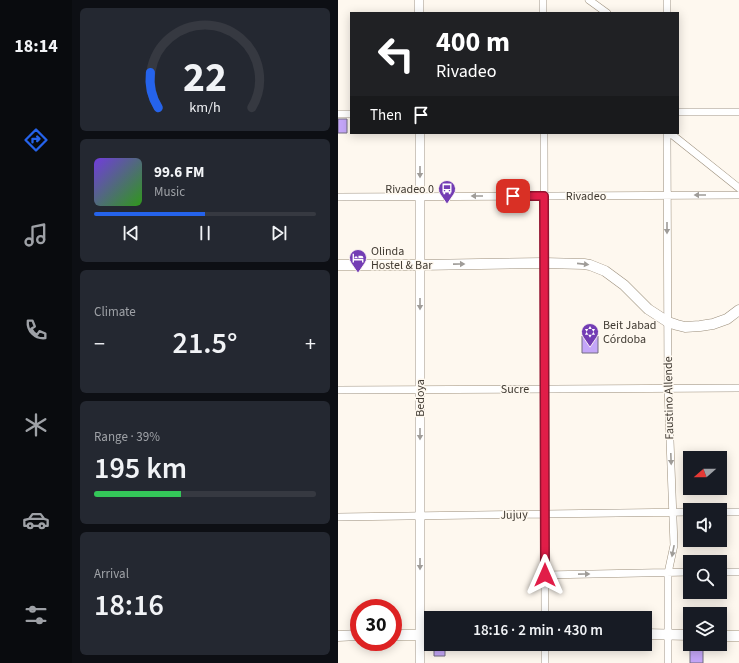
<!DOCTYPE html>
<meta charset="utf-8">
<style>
:root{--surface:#171b24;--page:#242831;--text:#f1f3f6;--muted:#9ea1a6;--line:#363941;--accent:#2563eb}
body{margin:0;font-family:"Source Sans 3",sans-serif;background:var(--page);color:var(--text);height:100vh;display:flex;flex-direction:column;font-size:15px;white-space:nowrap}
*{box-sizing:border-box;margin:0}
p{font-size:13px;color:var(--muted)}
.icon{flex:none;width:22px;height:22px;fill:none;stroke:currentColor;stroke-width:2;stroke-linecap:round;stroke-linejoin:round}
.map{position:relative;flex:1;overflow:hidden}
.details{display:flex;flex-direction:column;gap:8px;padding:8px;background:#0d0f14;width:266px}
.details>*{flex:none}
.hud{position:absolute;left:12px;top:12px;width:329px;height:122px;border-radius:0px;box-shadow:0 2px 10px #0003;background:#202124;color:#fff;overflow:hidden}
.needle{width:26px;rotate:250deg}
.tools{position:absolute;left:345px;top:451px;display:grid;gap:8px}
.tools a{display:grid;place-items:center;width:44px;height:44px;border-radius:0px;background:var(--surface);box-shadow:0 2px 10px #0003;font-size:20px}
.speed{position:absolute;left:12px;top:599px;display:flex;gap:8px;font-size:20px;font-weight:700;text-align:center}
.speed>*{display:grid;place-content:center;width:52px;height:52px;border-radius:50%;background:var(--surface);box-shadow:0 2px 10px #0003;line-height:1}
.speed .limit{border:6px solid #d22;background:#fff;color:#111}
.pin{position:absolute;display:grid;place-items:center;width:34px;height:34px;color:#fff;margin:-17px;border-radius:8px;box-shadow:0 2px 6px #0006}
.me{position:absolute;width:44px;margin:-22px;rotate:0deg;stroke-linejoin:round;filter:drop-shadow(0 0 3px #0008)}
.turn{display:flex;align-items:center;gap:14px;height:84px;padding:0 20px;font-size:18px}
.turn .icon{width:52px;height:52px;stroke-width:2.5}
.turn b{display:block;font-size:28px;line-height:34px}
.then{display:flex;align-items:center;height:38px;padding:0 20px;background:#0003;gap:8px;font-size:15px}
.big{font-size:30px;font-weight:600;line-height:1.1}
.details .widget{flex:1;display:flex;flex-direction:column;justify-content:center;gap:6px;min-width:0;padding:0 14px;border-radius:6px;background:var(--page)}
.details .dial{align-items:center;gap:0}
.dial svg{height:104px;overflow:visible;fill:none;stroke:var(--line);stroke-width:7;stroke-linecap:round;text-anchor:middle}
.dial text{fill:var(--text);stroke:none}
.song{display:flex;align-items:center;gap:12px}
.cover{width:48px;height:48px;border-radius:6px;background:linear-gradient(135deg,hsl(260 70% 55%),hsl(110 70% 35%))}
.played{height:4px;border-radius:2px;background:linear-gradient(90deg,var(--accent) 50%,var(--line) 50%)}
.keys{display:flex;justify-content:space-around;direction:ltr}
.heat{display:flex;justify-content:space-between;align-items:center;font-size:22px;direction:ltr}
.charge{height:6px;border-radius:3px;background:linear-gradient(90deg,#34c759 39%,var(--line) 0)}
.trip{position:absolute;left:86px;top:611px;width:228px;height:40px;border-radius:0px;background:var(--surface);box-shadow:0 2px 10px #0003;font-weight:600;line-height:40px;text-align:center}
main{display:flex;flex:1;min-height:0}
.tabs{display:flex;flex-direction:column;width:72px;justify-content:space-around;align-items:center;background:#090b0e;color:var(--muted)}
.tabs .icon{width:28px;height:28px}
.tabs .current{color:var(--accent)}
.tabs b{font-size:18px;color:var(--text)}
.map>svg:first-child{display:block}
.building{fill:#c4a6f8;stroke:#736c81}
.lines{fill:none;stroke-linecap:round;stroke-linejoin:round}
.minor-casing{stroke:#9c8f7c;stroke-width:8}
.secondary-casing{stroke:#9c8f7c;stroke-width:10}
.primary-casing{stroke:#9c8f7c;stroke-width:11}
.minor{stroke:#fff;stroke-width:7}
.secondary{stroke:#fff;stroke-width:9}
.primary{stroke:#fff;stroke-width:10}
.oneway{fill:#9f9c98}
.route-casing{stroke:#92132f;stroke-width:10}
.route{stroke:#e11d48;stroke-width:7}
.labels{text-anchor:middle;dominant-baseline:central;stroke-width:3;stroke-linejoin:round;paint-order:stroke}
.poi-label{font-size:12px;fill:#3f3931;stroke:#fef8ef;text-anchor:start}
.street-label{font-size:12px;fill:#3f3931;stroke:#fef8ef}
</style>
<main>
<nav class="tabs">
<b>18:14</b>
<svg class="icon current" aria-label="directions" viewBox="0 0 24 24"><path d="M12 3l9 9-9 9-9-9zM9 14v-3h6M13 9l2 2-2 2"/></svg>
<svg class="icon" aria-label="music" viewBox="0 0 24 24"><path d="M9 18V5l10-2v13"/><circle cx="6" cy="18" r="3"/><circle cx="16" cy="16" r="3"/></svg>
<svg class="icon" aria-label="phone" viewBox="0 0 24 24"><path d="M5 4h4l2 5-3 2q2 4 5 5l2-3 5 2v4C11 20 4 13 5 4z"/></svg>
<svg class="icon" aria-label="climate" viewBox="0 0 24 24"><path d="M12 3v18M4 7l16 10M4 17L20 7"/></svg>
<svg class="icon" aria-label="car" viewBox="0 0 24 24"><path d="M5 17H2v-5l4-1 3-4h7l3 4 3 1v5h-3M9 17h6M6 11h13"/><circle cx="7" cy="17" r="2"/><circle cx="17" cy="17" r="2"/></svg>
<svg class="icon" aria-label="filters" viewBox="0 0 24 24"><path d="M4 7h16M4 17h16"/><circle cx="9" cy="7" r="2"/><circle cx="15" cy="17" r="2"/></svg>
</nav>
<section class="details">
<div class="widget dial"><svg viewBox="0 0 100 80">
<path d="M14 69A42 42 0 1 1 86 69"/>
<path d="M14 69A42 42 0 0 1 8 42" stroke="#2563eb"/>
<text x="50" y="56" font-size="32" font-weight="700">22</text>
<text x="50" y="72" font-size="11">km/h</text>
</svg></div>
<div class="widget">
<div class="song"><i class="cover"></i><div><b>99.6 FM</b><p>Music</p></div></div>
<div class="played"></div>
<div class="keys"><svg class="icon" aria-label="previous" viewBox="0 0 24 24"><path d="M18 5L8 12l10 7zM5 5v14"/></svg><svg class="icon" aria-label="pause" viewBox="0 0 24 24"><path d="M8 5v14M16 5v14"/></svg><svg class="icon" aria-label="next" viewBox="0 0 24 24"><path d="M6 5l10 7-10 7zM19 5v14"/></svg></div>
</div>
<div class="widget"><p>Climate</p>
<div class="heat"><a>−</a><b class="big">21.5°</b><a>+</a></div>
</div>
<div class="widget"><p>Range · 39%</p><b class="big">195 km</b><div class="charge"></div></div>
<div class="widget"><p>Arrival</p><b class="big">18:16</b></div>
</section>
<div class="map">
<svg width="401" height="663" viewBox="0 0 401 663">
<rect width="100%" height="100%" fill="#fef8ef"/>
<!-- building -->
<path class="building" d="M0,119H9V133H0Z
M244,336H260V353H244Z
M352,646H365V663H352Z
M96,647H107V656H96Z"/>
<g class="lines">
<defs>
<path id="minor" d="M205,0V13
M251,0L269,13
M329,0V13
M340,112H401
M0,114H13
M206,133L207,618
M329,133L330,388L336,545L330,573V663
M332,133L401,188
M0,197L401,195
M0,390L401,388
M382,512H401
M0,517L352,512
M382,572H401
M207,575L352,572
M207,644V663"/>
<path id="secondary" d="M81,0V13
M82,133V663"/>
<path id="primary" d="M0,265H82L206,263L246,264L252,265L267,271L286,285L310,309L330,322L339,325L347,327L362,326L375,324L389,319L401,310
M307,634L352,635
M55,635H93
M0,636L21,635
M382,636H401"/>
</defs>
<!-- minor casing -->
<use href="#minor" class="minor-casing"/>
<!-- secondary casing -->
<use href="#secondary" class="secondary-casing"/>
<!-- primary casing -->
<use href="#primary" class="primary-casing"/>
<!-- minor -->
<use href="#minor" class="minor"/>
<!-- secondary -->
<use href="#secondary" class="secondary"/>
<!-- primary -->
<use href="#primary" class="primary"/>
</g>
<!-- one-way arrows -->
<defs><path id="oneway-solid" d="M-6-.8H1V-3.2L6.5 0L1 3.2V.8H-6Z"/></defs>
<g class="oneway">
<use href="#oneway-solid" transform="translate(82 172) rotate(90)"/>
<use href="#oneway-solid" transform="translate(362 195) rotate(180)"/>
<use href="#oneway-solid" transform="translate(139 196) rotate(180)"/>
<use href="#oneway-solid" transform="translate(329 228) rotate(90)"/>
<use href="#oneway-solid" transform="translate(121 264) rotate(-1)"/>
<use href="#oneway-solid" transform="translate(245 264) rotate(6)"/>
<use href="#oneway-solid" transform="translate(82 304) rotate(90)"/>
<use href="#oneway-solid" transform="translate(82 434) rotate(90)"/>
<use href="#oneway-solid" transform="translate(333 459) rotate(88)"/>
<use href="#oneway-solid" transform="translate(335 551) rotate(101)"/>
<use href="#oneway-solid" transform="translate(82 564) rotate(90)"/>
<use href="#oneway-solid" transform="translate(246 574) rotate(-1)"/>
</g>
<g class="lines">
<defs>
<path id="route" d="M175,196H206L207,575"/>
</defs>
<!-- route casing -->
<use href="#route" class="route-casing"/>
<!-- route -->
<use href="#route" class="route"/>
</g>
<!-- icons -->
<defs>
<symbol id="bus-pin" viewBox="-11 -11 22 30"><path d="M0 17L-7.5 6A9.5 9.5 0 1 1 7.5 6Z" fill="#733db4" stroke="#fef8ef"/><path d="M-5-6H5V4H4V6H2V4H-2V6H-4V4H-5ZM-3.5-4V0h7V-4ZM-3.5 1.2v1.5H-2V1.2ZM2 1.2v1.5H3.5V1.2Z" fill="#fff"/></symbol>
<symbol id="hotel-pin" viewBox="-11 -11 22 30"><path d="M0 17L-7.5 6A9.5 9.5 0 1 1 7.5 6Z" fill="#733db4" stroke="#fef8ef"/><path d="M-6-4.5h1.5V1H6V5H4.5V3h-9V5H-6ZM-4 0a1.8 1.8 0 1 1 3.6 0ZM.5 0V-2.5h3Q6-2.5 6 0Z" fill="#fff"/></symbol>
<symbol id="synagogue-pin" viewBox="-11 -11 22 30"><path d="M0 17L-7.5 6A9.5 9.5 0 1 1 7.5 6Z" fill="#733db4" stroke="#fef8ef"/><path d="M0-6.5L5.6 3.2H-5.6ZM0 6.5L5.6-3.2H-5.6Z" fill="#fff"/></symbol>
</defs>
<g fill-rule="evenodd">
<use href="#bus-pin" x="99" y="179" width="20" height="27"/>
<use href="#hotel-pin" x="10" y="248" width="20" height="27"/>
<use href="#synagogue-pin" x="242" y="322" width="20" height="27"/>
</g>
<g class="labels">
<!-- poi labels -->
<g class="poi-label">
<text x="96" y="189" text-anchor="end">Rivadeo 0</text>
<text x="33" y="251">Olinda<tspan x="33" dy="14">Hostel &amp; Bar</tspan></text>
<text x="265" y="325">Beit Jabad<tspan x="265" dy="14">Córdoba</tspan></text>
</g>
<!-- street labels -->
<g class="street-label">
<text x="248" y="196">Rivadeo</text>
<text x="177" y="389">Sucre</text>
<text transform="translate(82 398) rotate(-90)">Bedoya</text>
<text transform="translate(331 398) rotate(-91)">Faustino Allende</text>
<text transform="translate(176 515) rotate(-1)">Jujuy</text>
</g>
</g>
</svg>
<div class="tools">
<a><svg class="needle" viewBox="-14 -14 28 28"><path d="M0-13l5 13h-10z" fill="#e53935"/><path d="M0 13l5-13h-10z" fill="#9ea1a6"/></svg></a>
<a><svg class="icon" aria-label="sound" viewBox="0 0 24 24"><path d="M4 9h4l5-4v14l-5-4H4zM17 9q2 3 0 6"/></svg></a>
<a><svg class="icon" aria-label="search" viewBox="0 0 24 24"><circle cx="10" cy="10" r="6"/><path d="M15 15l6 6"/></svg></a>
<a><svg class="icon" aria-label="layers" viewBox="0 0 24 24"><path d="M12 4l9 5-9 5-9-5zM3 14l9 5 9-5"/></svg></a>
</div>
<div class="speed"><div class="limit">30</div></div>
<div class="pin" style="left:175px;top:196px;background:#d93025"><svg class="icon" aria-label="arrive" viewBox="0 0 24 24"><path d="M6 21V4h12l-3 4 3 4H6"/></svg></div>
<svg class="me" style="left:207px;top:575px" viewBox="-20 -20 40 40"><path d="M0-17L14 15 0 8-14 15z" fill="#e11d48" stroke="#fff" stroke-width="4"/></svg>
<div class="trip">18:16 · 2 min · 430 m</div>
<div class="hud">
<div class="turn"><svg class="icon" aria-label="left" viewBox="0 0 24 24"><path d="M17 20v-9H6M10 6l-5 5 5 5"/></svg><div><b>400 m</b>Rivadeo</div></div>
<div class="then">Then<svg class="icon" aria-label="arrive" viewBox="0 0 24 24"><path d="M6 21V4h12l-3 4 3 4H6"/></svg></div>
</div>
</div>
</main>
